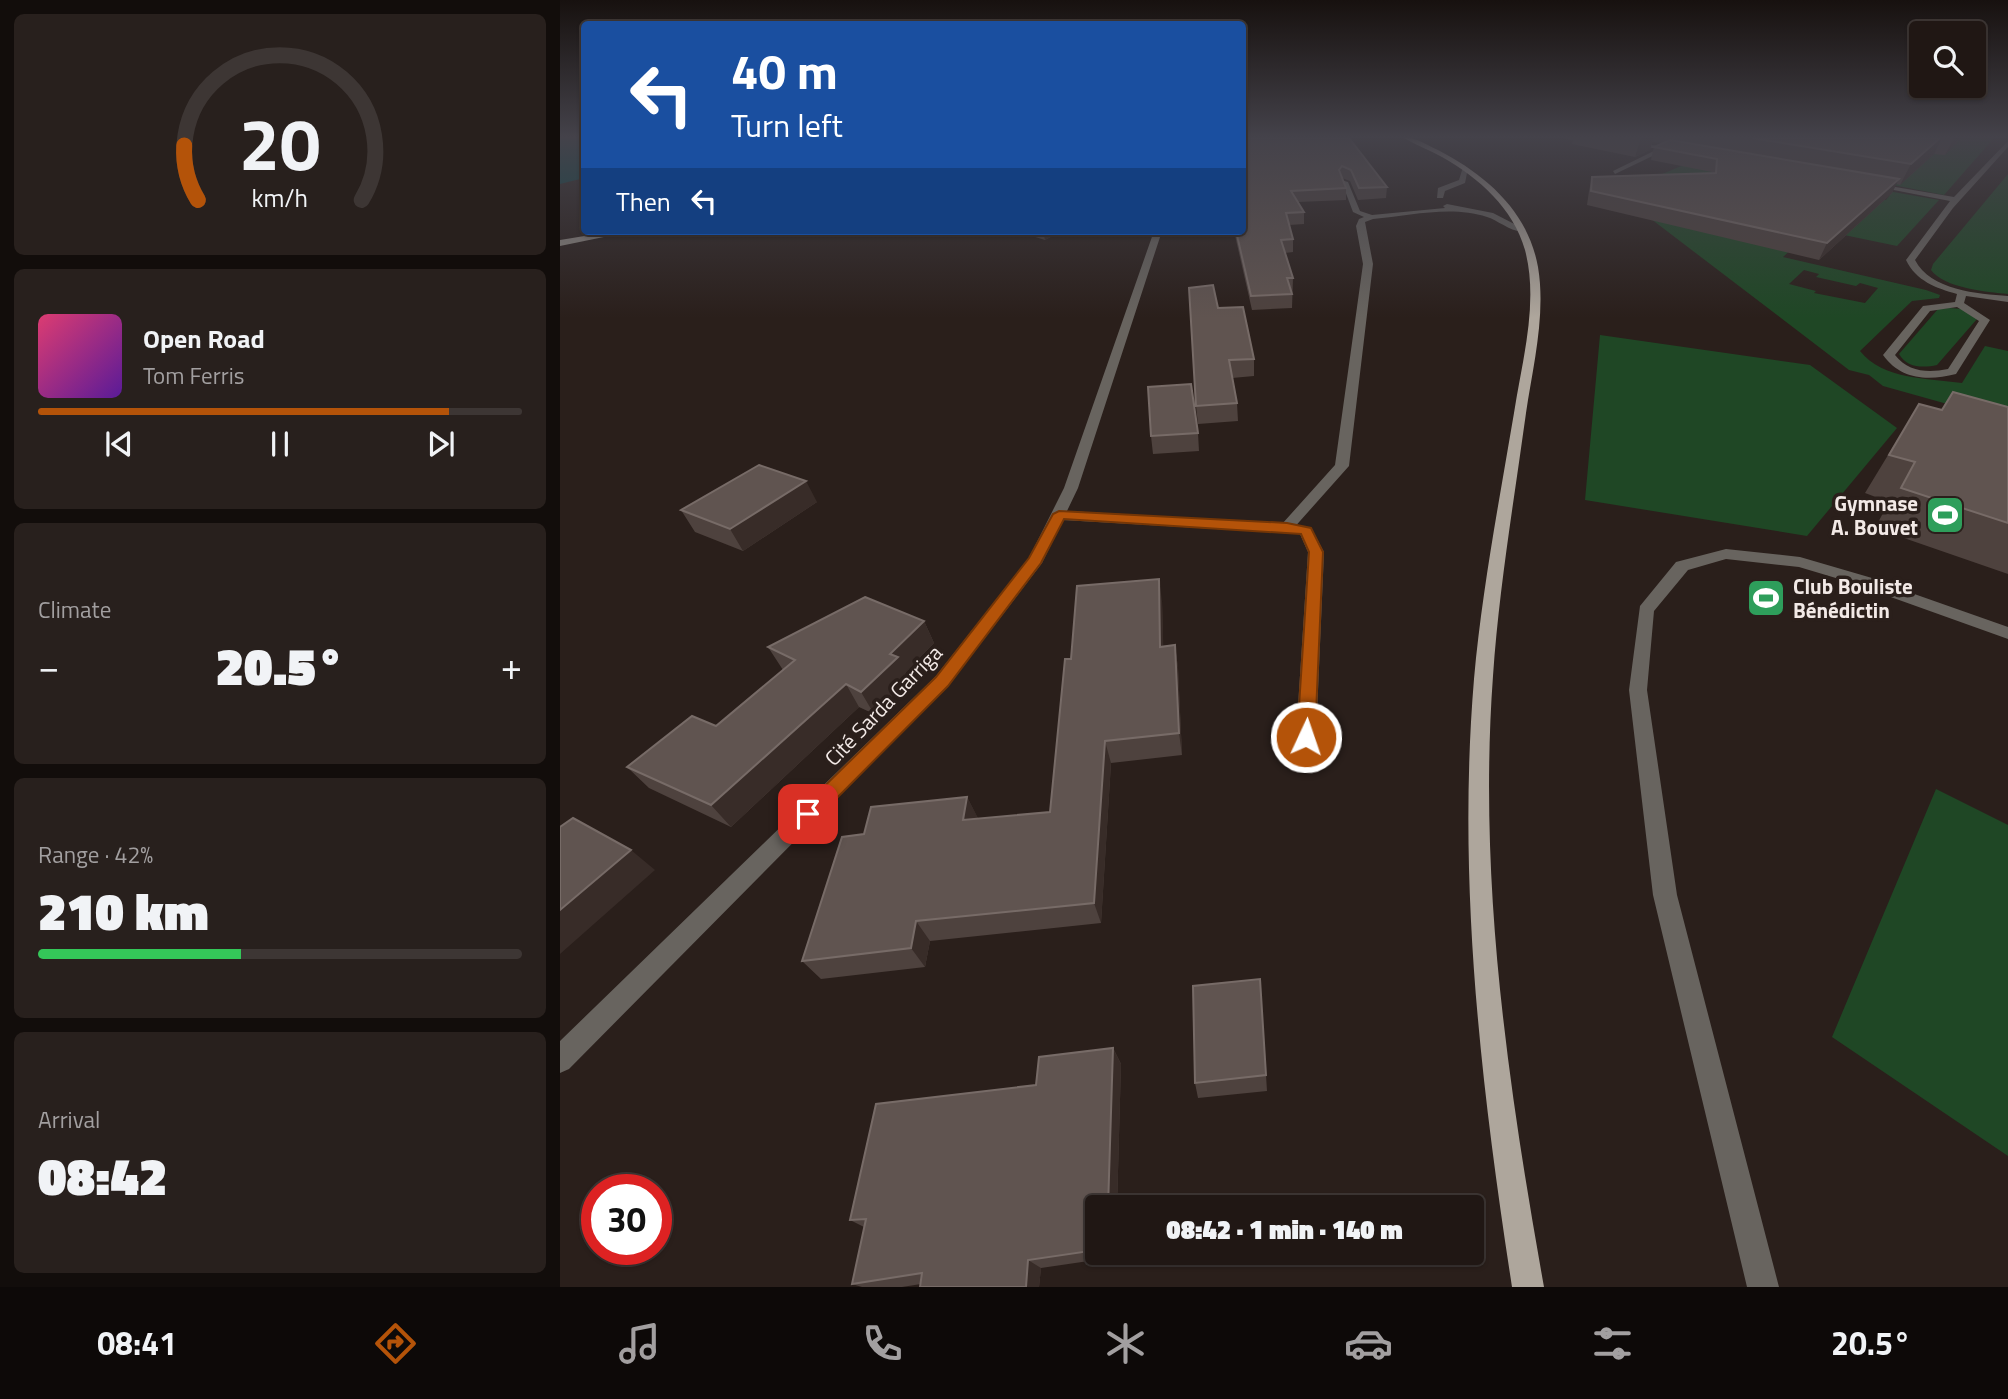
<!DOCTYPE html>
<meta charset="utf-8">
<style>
:root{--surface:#201714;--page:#28201d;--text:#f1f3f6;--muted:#a29fa0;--line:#3d3634;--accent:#b45309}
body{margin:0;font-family:"Titillium Web",sans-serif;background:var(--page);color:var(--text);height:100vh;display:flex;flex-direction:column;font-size:26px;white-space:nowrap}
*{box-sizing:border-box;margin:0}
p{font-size:23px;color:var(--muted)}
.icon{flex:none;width:38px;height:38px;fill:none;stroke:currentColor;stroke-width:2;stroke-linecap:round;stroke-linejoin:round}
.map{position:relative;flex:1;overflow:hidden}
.drawer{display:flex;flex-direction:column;gap:14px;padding:14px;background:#120d0b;width:560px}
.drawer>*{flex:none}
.hud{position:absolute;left:21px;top:21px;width:665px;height:214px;border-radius:7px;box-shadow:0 2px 5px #0004,0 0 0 2px var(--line);background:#1a4fa0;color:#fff;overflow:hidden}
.buttons{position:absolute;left:1349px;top:21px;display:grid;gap:14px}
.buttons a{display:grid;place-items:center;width:77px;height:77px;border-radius:7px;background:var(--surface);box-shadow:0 2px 5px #0004,0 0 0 2px var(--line);font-size:35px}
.speed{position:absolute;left:21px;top:1174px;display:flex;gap:14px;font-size:35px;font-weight:700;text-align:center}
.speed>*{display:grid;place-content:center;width:91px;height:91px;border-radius:50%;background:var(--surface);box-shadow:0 2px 5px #0004,0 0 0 2px var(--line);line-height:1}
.speed .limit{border:10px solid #d22;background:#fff;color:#111}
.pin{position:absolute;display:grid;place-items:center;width:60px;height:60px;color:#fff;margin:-30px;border-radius:14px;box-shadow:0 4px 10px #0006}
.me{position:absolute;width:77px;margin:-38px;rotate:3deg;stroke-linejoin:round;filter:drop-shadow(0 0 5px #0008)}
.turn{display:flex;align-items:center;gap:24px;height:147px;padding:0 35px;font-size:32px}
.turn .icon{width:91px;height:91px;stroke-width:2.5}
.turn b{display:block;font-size:49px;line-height:60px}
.then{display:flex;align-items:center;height:66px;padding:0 35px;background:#0003;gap:14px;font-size:26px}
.big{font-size:52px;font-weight:800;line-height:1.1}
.drawer .card{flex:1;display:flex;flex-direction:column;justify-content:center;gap:10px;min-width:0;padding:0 24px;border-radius:10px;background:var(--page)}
.drawer .dial{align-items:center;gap:0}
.dial svg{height:182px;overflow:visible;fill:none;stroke:var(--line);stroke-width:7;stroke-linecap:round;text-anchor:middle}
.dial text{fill:var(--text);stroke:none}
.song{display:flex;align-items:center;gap:21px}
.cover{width:84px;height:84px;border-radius:10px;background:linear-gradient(135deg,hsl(340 70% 55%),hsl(270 70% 35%))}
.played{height:7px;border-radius:4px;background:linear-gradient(90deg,var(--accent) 85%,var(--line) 85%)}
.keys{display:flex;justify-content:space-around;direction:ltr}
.heat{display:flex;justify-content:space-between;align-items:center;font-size:38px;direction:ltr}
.charge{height:10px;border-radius:5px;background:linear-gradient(90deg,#34c759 42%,var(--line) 0)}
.trip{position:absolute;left:525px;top:1195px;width:399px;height:70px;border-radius:7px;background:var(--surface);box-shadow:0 2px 5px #0004,0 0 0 2px var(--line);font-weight:800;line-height:70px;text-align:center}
.tab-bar{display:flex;height:112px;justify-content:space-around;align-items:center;background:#0d0908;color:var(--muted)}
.tab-bar .icon{width:49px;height:49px}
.tab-bar .on{color:var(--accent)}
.tab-bar b{font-size:32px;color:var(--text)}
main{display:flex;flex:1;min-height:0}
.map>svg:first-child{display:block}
.green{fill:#1f4725;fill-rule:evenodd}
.water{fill:#00484a}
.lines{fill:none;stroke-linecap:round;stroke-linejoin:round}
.lane{fill:#68645f;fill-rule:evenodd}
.street{fill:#68645f;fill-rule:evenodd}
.secondary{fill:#8f8982;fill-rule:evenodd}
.primary{fill:#aea69c;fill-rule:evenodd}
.wall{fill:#4e423e}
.shaded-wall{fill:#382c28}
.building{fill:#605450;stroke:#776b67;stroke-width:2}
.route{fill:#b45309;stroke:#753606;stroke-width:2}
.labels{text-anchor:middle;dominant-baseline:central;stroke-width:7;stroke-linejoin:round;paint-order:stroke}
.poi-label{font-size:21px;font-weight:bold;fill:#f2e9e6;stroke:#2a1f1b;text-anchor:end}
.street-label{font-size:21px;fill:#f2e9e6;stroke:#2a1f1b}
</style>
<main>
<section class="drawer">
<div class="card dial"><svg viewBox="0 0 100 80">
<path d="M14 69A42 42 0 1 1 86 69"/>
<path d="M14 69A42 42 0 0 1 8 45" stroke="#b45309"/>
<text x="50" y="56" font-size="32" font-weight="700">20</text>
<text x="50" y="72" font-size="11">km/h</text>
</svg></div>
<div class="card">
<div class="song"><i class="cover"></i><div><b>Open Road</b><p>Tom Ferris</p></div></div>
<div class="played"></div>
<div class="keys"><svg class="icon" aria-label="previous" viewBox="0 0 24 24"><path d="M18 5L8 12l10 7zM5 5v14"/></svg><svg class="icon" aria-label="pause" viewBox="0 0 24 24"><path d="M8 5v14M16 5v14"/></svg><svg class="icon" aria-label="next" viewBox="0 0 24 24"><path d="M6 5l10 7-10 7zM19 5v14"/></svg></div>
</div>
<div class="card"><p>Climate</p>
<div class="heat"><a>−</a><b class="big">20.5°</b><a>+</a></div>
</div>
<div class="card"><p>Range · 42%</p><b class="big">210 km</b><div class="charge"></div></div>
<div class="card"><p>Arrival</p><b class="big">08:42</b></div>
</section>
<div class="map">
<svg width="1448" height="1287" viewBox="0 0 1448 1287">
<rect width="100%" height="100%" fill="#2a1f1b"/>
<!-- green -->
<path class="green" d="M1385,138H1434L1384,195L1333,185Z
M1126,164L1160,171L1253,229L1223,257L1366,290L1380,295L1379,298L1352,301L1300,351C1323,380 1367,378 1402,383L1425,346L1448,351V421L1323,386L1309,375L1289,370L1057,193ZM1244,270L1259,274L1256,277L1296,286L1300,283L1318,288L1305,303L1254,293L1256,291L1229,284Z
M1448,174V294C1427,292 1384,288 1371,270L1373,264Z
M1226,175H1237L1379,200L1337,246L1284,235L1291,228L1193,208L1187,203L1216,177ZM1232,177L1330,194V195L1326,200L1227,182ZM1234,198L1309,212L1310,213L1301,221L1225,206Z
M1389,308L1403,309L1417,319L1377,365C1363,368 1347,368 1339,354L1378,309Z
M1040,335L1250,365L1337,428L1247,536L1025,500Z
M1376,789L1448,825V1156L1272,1037Z"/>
<!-- water -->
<path class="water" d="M0,138H24V178L0,184Z"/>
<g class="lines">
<!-- lane -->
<path class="lane" d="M1045,138H1057L1122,151L1105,150L1055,174L1053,171L1098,149Z
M1448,141V147L1393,208L1355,260C1370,290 1418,294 1448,296V302L1406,296L1404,303L1430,320L1396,374C1368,381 1341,380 1323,355L1363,306L1395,302L1397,294C1376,288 1356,281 1346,260L1390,201L1308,185L1312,183L1394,197ZM1397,307L1419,321L1388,369C1368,373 1348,372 1335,355L1370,311Z
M903,167L908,168L905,183L885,191L883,198H877L878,188L899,180Z
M781,180L788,182L800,211L812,215L885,208L883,206L887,204L933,213L966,230C956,236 938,220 927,217C891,205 849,216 813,219L805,222L813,264L789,466L732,530L727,531L720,527L722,524L775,465L803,264L796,226L799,219L804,217L793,212Z
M1166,549L1240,557L1312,578L1314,582L1306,587L1239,567L1166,559L1128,570L1094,611L1087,690L1117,895L1219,1287H1187L1093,895L1069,690L1080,606L1116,562Z"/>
<!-- street -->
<path class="street" d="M594,231H602L518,488L507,511L727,523L751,528L764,552L756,737L753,742L746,745L739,742L736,737L748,552L740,534L503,520L482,563L388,686L9,1069L0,1073V1041L376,676L469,558L504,488Z
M1306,577L1448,627V639L1300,586L1298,582L1300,578Z"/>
<!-- secondary -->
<path class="secondary" d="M55,231H73L0,246V240Z"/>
<!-- primary -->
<path class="primary" d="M844,138C856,137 867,145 878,150C926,175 968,211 978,267C986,315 973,366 966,413C954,501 939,588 933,676C918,880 948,1086 984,1287H952C921,1086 897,882 914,679C922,590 939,502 954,413C962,361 979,303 965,250C953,208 919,178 882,157C869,150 856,145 844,138Z"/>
</g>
<!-- wall -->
<path class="wall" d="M789,138L827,187L826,198L798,200L790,181L782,178L786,188V200L738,202L744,212V224L729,225L733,239V252L725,253L733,278L732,308L692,310L674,231H682Z
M1001,138H1401L1385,155L1374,154L1340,185L1336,184L1332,193L1259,260L1027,205L1029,191L1032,177L1152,174V172L1091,160L1094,147L1102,143L1092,142L1090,150L1075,157L1012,144L1013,140Z
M456,231H502L485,240Z
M658,308L694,359V376L672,378L677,403L678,421L638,424L636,406Z
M1393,392L1448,407V574L1315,528L1329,502L1305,493L1359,404L1381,410Z
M638,433L639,451L593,454L591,436Z
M257,502L183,551L135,532L121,510Z
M602,601L603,646L615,645L618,668L622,755L551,763L541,923L370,941L365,967L261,979L242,961L304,834L407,797L418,819L490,812L511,659Z
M364,621L374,643L345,673L349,680L314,714L299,707L171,827L89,788L67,767L156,726L223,670L208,647Z
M700,979L707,1091L638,1098L635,1083Z
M553,1048L561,1064L557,1208H537V1253H556V1257L481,1268L479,1287H360L361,1284L342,1287H302L292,1284L304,1227L290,1220L476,1085Z"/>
<!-- shaded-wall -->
<path class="shaded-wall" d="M1081,138H1093L1090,150L1075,157Z
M1380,138H1382L1374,154L1340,185L1351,164Z
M1394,138H1401L1385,155Z
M1339,179L1332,193L1259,260L1267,243Z
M483,231H502L485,240Z
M246,481L257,502L183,551L170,529Z
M599,579L602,601L604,669L600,647Z
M364,621L374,643L345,673L349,680L314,714L301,692L330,654Z
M615,645L618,668L622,755L619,733Z
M286,684L299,707L171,827L151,805Z
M545,741L551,763L541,923L534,903Z
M407,797L418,818L414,841L403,820Z
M71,850L95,870L0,954V910Z
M356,921L370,941L365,967L351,948Z
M553,1048L561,1064L557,1208H548Z
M468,1260L481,1268L479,1287H466Z"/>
<!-- building -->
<path class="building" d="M682,138H789L827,187L799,188L791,170L782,166L779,170L786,188L731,191L744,212L726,213L733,239L721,240L733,278H727L732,294L691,296L676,231H682Z
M1192,138H1380L1351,164Z
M1110,140L1339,179L1267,243L1031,191L1032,177L1156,173L1157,159L1094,147Z
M653,285L658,308L683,307L694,359L669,360L677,403L636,406L629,288Z
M631,384L638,433L591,436L588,387Z
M1393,392L1448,407V523L1341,488L1355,462L1329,455L1359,404L1382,410Z
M199,465L246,481L170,529L121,510Z
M599,579L600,647L615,645L619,733L545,741L534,903L356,921L351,948L242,961L282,837L304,834L311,807L407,797L403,820L490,812L505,659H511L517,586Z
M305,597L364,621L330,654L338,657L301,692L286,684L151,805L67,767L132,716L156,726L235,660L208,647Z
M13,818L71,850L0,910V827Z
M700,979L706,1075L635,1083L633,986Z
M553,1048L548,1208H537V1250L468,1260L466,1287H360L362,1273L292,1284L306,1219L290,1220L316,1104L476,1085L479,1057Z"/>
<!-- sky -->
<linearGradient id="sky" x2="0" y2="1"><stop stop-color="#17110f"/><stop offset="0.43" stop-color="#44424a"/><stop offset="1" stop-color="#44424a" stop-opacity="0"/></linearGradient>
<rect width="1448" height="318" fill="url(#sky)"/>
<!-- route -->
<path class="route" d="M499,511L727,523L751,528L763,552L755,737L753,742H740L737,737L749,552L741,534L504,519L481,563L388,686L255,820L248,822L242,820L239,814L242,808L376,677L469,558L493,514Z"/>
<!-- icons -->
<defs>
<symbol id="stadium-square" viewBox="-11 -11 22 22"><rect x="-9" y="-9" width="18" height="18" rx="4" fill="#2e9e5b" stroke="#2a1f1b"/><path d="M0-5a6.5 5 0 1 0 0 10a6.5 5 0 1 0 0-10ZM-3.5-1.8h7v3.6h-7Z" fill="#fff"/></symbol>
</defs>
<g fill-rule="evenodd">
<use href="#stadium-square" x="1363" y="493" width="44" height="44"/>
<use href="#stadium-square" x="1184" y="576" width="44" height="44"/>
</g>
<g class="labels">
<!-- poi labels -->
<g class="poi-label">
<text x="1358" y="503">Gymnase<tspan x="1358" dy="24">A. Bouvet</tspan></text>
<text x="1233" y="586" text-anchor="start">Club Bouliste<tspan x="1233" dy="24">Bénédictin</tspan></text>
</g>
<!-- street labels -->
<g class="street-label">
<text transform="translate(323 705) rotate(-46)">Cité Sarda Garriga</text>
</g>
</g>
</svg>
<div class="buttons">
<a><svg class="icon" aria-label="search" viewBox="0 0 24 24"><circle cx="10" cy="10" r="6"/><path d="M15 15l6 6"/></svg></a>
</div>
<div class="speed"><div class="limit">30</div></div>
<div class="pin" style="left:248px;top:814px;background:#d93025"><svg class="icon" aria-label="arrive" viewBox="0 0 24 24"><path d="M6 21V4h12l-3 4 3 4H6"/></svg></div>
<svg class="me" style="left:746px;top:737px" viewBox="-20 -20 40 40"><circle r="17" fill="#b45309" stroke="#fff" stroke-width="3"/><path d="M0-11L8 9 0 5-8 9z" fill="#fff"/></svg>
<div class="trip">08:42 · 1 min · 140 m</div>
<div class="hud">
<div class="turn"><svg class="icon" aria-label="left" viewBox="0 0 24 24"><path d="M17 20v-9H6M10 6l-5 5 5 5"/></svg><div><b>40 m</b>Turn left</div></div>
<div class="then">Then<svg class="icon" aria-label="left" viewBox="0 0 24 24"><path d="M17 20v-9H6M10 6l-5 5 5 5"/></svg></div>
</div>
</div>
</main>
<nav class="tab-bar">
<b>08:41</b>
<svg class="icon on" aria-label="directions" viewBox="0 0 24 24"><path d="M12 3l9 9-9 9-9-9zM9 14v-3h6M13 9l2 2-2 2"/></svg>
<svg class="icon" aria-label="music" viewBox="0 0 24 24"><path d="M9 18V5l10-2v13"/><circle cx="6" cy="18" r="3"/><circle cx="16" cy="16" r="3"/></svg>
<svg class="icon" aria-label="phone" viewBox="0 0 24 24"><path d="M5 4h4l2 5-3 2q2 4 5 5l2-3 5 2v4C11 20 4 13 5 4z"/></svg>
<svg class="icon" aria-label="climate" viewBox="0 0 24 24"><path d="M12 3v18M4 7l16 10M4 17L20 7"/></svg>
<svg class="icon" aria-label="car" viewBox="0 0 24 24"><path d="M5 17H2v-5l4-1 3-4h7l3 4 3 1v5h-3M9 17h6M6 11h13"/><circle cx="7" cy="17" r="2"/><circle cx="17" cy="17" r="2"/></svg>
<svg class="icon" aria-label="filters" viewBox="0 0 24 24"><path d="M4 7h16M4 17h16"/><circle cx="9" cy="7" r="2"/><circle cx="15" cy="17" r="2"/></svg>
<b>20.5°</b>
</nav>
